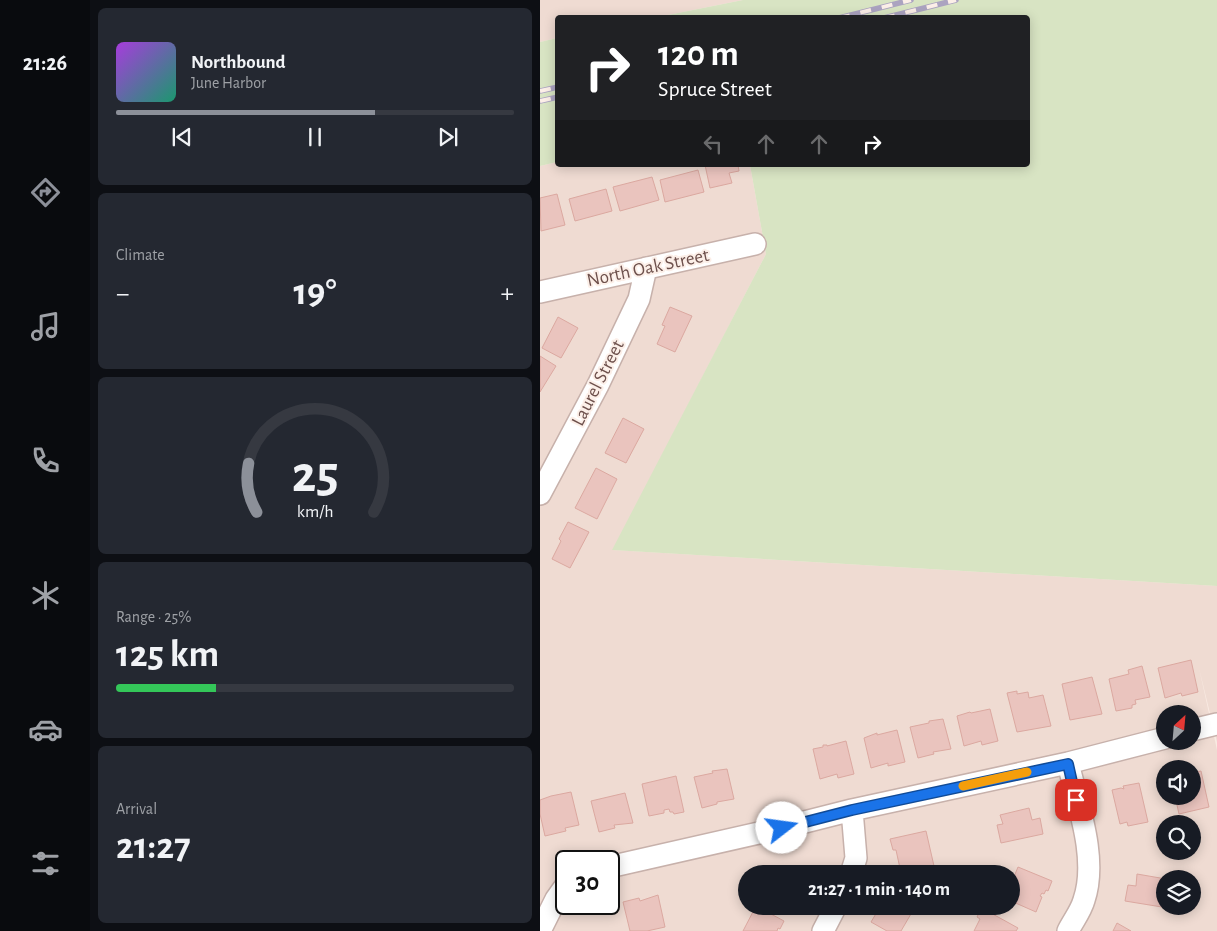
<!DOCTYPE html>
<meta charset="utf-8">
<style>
:root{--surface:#171b24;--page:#242831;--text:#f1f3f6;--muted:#9ea1a6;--line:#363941;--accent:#8c9099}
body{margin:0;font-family:"Alegreya Sans",sans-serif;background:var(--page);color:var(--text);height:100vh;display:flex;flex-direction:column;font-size:19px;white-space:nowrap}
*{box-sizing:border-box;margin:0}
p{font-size:16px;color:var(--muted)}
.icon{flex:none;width:28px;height:28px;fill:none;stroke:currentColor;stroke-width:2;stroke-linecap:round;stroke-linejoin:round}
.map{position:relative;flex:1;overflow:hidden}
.side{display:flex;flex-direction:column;gap:8px;padding:8px;background:#0d0f14;width:450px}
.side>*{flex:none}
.guide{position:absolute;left:15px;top:15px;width:475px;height:152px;border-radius:5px;box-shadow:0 2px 12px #0003;background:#202124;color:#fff;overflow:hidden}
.needle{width:32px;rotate:26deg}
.tools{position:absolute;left:616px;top:705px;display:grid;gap:10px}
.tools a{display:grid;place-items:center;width:45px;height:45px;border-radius:50%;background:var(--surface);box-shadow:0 2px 12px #0003;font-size:25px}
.speed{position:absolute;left:15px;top:850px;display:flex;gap:10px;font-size:25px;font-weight:700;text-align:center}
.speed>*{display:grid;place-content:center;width:65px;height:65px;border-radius:50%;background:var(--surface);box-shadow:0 2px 12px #0003;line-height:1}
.speed .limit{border:2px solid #111;border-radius:8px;background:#fff;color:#111}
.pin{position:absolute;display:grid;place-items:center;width:42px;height:42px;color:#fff;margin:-21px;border-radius:10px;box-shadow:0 2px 8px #0006}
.me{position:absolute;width:55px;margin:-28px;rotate:75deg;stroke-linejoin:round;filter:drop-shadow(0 0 4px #0008)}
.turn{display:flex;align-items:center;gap:18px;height:105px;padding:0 20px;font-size:22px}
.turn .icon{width:65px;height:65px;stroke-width:2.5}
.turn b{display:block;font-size:35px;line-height:42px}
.lanes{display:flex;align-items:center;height:48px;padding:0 20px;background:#0003;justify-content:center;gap:25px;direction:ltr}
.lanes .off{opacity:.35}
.big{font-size:38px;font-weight:700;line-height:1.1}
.side .tile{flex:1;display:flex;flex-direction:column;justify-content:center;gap:8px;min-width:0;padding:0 18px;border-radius:8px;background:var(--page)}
.side .dial{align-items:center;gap:0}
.dial svg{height:130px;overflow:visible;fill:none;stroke:var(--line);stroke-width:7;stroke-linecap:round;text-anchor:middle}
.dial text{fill:var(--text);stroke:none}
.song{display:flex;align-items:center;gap:15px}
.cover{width:60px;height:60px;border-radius:8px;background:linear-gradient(135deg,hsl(280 70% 55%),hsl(160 70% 35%))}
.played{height:5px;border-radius:2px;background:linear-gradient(90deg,var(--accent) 65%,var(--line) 65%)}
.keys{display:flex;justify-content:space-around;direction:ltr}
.heat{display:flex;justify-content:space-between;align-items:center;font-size:28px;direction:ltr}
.charge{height:8px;border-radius:4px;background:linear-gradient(90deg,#34c759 25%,var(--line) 0)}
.trip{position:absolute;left:198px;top:865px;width:282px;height:50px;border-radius:25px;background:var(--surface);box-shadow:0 2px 12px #0003;font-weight:700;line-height:50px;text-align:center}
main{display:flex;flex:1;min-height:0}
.tabs{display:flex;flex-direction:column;width:90px;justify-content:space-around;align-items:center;background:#090b0e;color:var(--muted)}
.tabs .icon{width:35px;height:35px}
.tabs .current{color:var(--accent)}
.tabs b{font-size:22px;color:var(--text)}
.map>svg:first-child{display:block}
.residential{fill:#efdbd2;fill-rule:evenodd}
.green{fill:#d8e4c3}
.building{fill:#eac4be;stroke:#dba8a0}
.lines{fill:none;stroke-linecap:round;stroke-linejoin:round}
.minor-casing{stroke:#c7b1ab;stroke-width:24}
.minor{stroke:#fff;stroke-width:21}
.rail-casing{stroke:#aba3c0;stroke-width:5.5}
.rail{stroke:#fcefe8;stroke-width:4;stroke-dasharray:11;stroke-linecap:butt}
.route-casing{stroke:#114b97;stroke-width:12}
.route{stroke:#1a73e8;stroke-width:9}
.slow{stroke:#f59e0b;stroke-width:9}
.labels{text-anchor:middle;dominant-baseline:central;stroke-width:4;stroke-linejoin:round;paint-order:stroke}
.street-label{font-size:19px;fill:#6d504c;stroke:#fcefe8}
</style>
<main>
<nav class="tabs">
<b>21:26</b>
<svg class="icon current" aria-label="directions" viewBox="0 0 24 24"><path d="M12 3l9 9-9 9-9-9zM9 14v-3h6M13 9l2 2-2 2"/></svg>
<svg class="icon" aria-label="music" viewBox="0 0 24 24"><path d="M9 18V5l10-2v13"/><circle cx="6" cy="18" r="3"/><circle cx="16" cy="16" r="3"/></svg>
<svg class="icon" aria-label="phone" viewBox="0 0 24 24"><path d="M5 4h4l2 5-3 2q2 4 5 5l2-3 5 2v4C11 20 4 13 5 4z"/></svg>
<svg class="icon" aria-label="climate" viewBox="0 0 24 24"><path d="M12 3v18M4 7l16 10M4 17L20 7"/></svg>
<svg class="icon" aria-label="car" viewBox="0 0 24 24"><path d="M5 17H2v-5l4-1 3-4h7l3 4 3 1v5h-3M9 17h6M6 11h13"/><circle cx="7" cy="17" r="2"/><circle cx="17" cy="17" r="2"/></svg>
<svg class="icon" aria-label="filters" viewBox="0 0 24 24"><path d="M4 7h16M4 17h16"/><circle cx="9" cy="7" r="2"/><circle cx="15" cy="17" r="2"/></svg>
</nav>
<section class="side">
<div class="tile">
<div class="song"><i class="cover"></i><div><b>Northbound</b><p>June Harbor</p></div></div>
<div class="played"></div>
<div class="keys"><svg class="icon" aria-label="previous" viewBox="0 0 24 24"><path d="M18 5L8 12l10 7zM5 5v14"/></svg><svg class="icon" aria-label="pause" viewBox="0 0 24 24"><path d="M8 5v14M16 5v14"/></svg><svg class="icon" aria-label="next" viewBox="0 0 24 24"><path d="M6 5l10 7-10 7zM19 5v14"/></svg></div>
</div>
<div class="tile"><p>Climate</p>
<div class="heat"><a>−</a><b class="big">19°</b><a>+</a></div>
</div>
<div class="tile dial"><svg viewBox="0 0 100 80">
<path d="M14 69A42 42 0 1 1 86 69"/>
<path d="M14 69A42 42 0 0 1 9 39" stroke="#8c9099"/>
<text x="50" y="56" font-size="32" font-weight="700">25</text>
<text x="50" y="72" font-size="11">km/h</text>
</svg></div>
<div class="tile"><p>Range · 25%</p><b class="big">125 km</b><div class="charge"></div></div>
<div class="tile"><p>Arrival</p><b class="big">21:27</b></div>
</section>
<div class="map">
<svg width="677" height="931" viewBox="0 0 677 931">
<rect width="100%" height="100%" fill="#f9eae2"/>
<!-- residential -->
<path class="residential" d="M0,0H203L118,17L18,18L17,38L0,42Z
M17,162L18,165H210L226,254L73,550L677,586V742L659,668L677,750V931H0V166ZM625,714H652V741H625ZM625,769H652V796H625ZM625,824H652V851H625ZM26,861H69V904H26ZM206,874H471V906H206ZM625,879H652V906H625Z"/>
<!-- green -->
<path class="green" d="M203,0H677V586L72,550L226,254L210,165H488V18L118,17Z
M17,38V162L0,166V42Z"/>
<!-- building -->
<path class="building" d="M165,165H198L199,171L189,173L192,183L170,188Z
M158,170L164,192L125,202L120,180Z
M112,177L119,200L80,211L73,187Z
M66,189L72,211L35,221L29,199Z
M17,194L25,225L1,231L0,198Z
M130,307L152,316L135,352L117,344L125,326L122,325Z
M18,317L38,328L21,358L2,348Z
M0,356L16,366L0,392Z
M83,418L104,429L86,463L65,453Z
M56,468L77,479L57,519L35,508Z
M28,522L49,532L30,568L12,559L21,541L19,539Z
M651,660L658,692L642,696L641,693L625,698L618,668Z
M602,666L610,697L595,700L596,704L592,705V708L576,711L569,679L589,674L588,670Z
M552,677L562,714L530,720L522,684Z
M477,691V694L488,692L489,698L503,695L511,726L477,732L467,693Z
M450,709L458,741L442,745L441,741L424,746L417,716L430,712L431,713Z
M403,719L411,749L393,752L394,754L378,758L370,727L389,723V721Z
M357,730L365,762L348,766V763L331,768L324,738L337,733V735Z
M306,741L314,774L298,778L297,774L280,779L273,749L283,747V745H287V746Z
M187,769L194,799L177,802V804L162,808L154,777L173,773L172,771Z
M661,771L669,807L639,814L635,796H652V773Z
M136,776L144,812L134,814L133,812H130L129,809L124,810V813L109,816L102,784Z
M599,783L608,822L588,826L587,822L580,824L572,790L581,788L584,789L583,786Z
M31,792L39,825L25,828L26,831L5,836L0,814V800L11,796Z
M85,793L93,823L74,825L75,828L59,832L51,801Z
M489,808L492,820L500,818L503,834L461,843L457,825L463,824L460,815Z
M386,831L394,866L361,873L356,850H353L350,839Z
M239,866L254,874H234Z
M478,867L512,881L508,891L506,890L504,894L502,893L500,896L502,897L496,912L471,901V884Z
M597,874L626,879H625V906H629L628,908L585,901L588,885L596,886Z
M118,895L125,927L107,931H90L83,902L99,898L100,901Z
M216,906L244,921L240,929L238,928L237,931H203Z
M339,906H373L375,907L361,931H347L331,922L340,907Z
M441,909L448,913L449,912L478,928L476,931H434L440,919L437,917Z
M577,923L591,931H573Z"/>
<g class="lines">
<defs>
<path id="minor" d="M0,292L215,244
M0,494L58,385L99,299L106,268
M652,730L677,724
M528,763C538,805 558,859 544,900C541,911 533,921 528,931
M69,867L241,828L312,810L528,763L625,738
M311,874L316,858L312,810
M0,931L16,899L26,885
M283,931L296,906"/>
</defs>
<!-- minor casing -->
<use href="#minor" class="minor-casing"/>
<!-- minor -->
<use href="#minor" class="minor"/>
<defs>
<path id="rail" d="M299,18L371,0
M344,18L416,0
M0,91L18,87
M0,101L18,97"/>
</defs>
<!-- rail casing -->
<use href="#rail" class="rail-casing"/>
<!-- rail -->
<use href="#rail" class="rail"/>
</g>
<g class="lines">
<defs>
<path id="route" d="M242,828L312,810L528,764L536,800"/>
</defs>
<!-- route casing -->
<use href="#route" class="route-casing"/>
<!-- route -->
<use href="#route" class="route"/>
<!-- slow -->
<path class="slow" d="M423,786L487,772"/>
</g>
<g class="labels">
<!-- street labels -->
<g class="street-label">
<text transform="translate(108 268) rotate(-12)">North Oak Street</text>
<text transform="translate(58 383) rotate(-63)">Laurel Street</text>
</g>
</g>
</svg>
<div class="tools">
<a><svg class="needle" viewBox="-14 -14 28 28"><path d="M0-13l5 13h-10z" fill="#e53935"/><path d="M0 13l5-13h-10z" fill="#9ea1a6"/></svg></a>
<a><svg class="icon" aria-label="sound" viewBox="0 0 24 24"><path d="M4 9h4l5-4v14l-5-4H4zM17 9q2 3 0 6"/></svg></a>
<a><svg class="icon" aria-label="search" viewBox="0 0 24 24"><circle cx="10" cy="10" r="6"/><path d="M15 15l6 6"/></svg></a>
<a><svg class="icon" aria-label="layers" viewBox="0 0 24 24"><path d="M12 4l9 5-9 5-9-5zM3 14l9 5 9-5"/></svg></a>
</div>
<div class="speed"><div class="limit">30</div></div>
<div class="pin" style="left:536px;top:800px;background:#d93025"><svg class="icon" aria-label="arrive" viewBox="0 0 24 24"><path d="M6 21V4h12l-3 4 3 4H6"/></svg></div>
<svg class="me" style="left:242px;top:828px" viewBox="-20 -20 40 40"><circle r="19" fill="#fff"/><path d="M0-13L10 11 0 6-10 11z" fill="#1a73e8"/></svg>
<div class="trip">21:27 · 1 min · 140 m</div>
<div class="guide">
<div class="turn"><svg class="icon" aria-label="right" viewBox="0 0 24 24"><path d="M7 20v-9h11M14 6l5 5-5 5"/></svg><div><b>120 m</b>Spruce Street</div></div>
<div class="lanes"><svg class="icon off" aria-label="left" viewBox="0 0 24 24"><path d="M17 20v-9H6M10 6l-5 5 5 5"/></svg><svg class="icon off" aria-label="ahead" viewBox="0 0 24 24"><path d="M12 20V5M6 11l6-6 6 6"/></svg><svg class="icon off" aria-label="ahead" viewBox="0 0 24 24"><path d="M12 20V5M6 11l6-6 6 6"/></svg><svg class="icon" aria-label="right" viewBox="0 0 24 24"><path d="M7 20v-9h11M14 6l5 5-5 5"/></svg></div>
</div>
</div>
</main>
